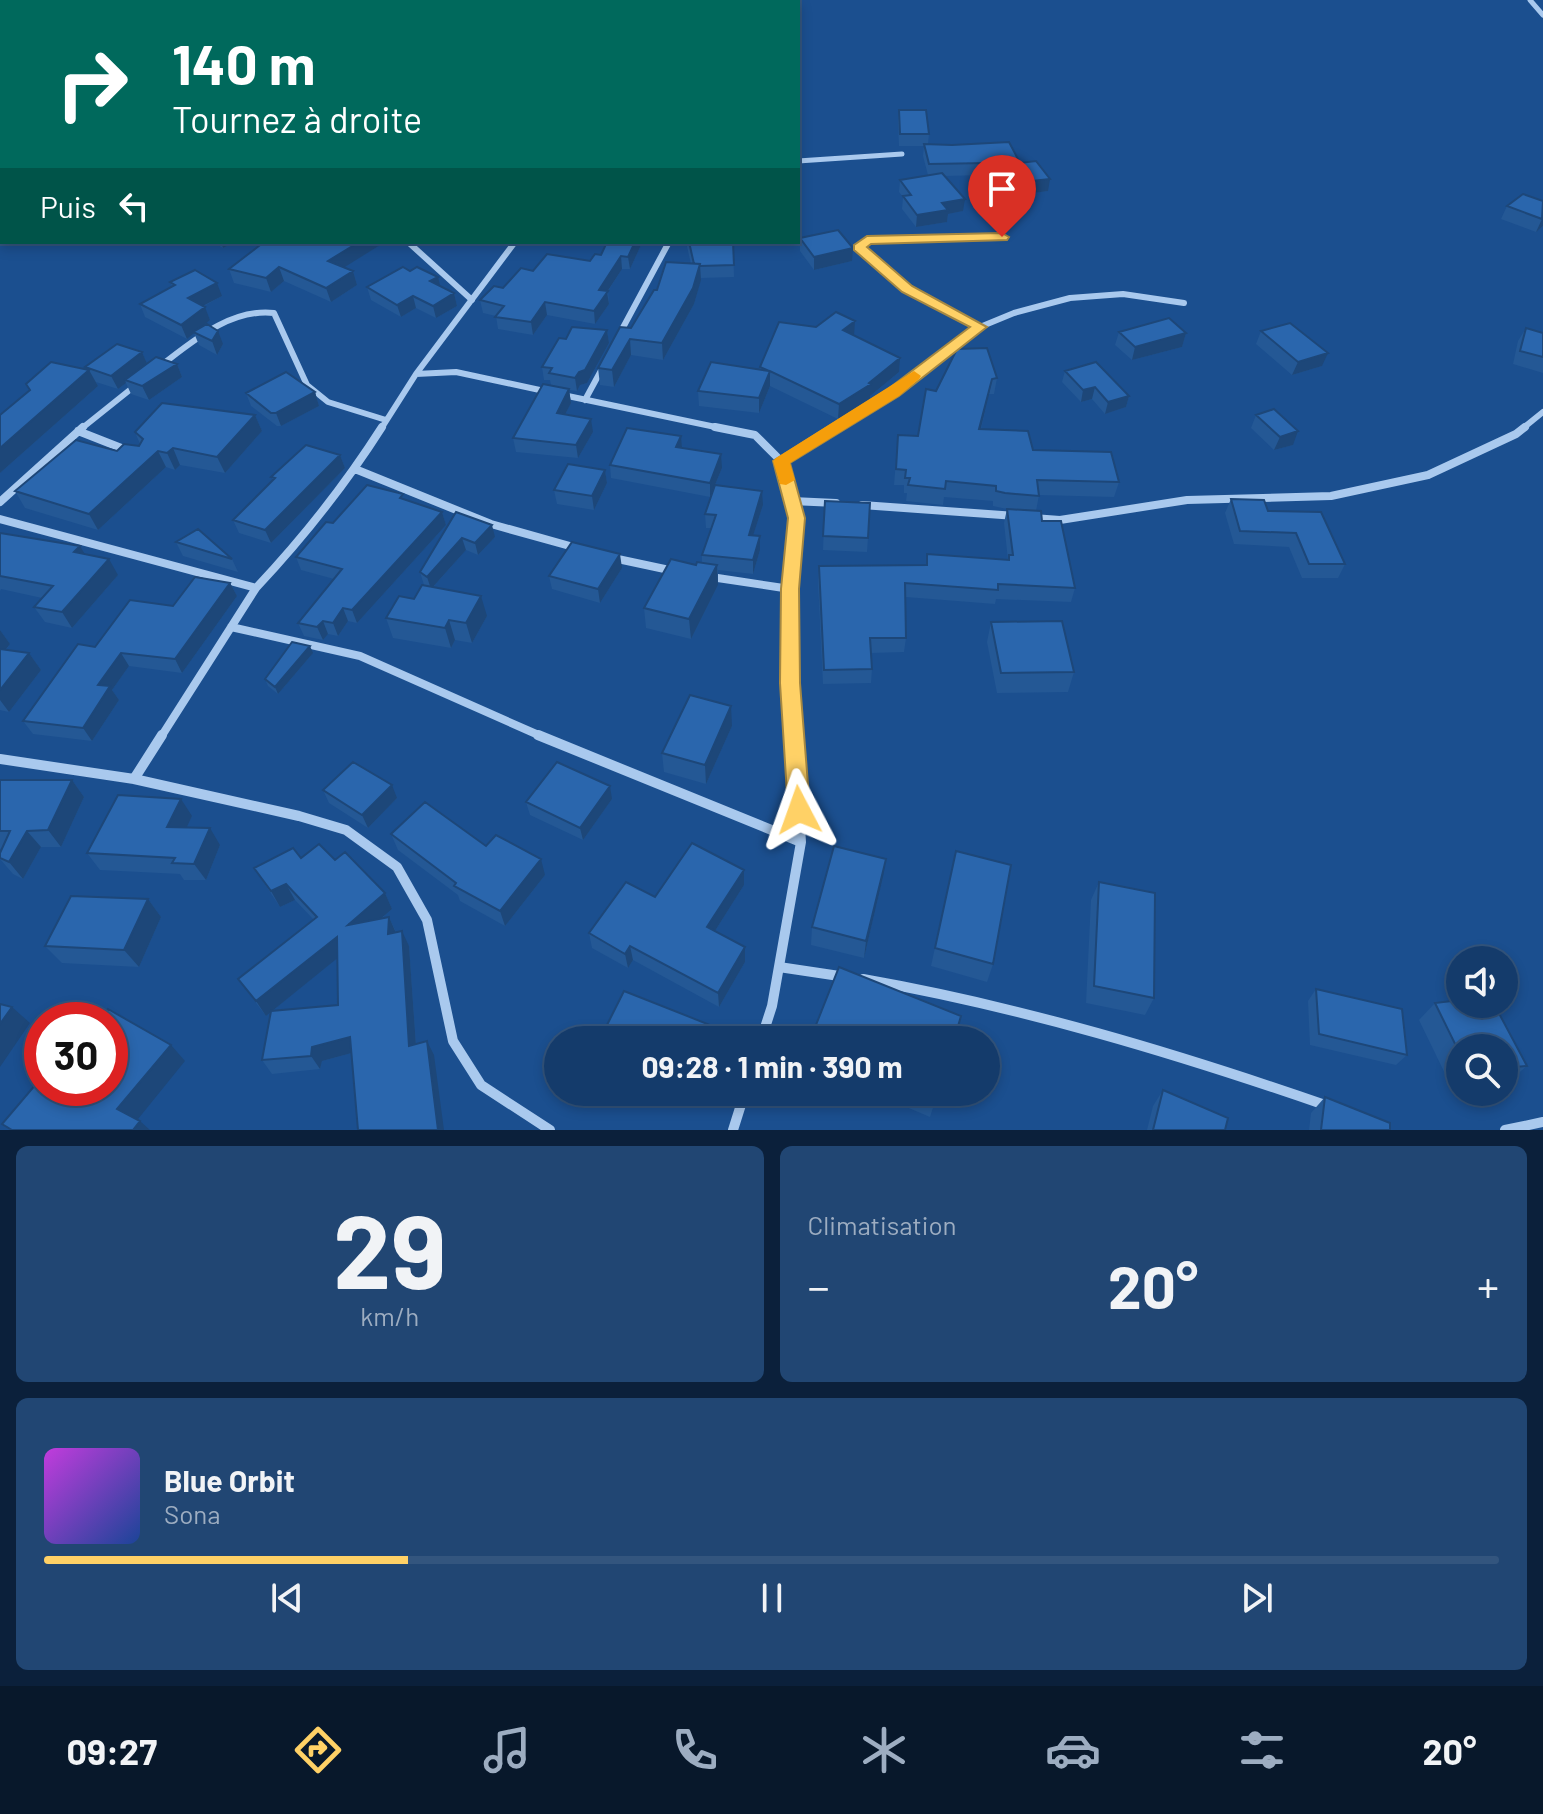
<!DOCTYPE html>
<html lang="fr">
<meta charset="utf-8">
<style>
:root{--surface:#143b6b;--page:#214673;--text:#f1f3f6;--muted:#9dadc1;--line:#33557e;--accent:#ffd166}
body{margin:0;font-family:Barlow,sans-serif;background:var(--page);color:var(--text);height:100vh;display:flex;flex-direction:column;font-size:30px;white-space:nowrap}
*{box-sizing:border-box;margin:0}
p{font-size:26px;color:var(--muted)}
.icon{flex:none;width:44px;height:44px;fill:none;stroke:currentColor;stroke-width:2;stroke-linecap:round;stroke-linejoin:round}
.map{position:relative;height:1130px;overflow:hidden}
.sheet{display:flex;flex-direction:column;gap:16px;padding:16px;background:#0b203b;flex:1}
.sheet>*{flex:none}
.guide{position:absolute;left:0px;top:0px;width:800px;height:244px;box-shadow:0 4px 12px #0003,0 0 0 2px var(--line);background:#00695c;color:#fff;overflow:hidden}
.fabs{position:absolute;left:1446px;top:946px;display:grid;gap:16px}
.fabs a{display:grid;place-items:center;width:72px;height:72px;border-radius:50%;background:var(--surface);box-shadow:0 4px 12px #0003,0 0 0 2px var(--line);font-size:40px}
.speed{position:absolute;left:24px;top:1002px;display:flex;gap:16px;font-size:40px;font-weight:700;text-align:center}
.speed>*{display:grid;place-content:center;width:104px;height:104px;border-radius:50%;background:var(--surface);box-shadow:0 4px 12px #0003,0 0 0 2px var(--line);line-height:1}
.speed .limit{border:12px solid #d22;background:#fff;color:#111}
.pin{position:absolute;display:grid;place-items:center;width:68px;height:68px;color:#fff;margin:-82px -34px;border-radius:50% 50% 50% 0;rotate:-45deg;box-shadow:0 0 8px #0007}
.pin .icon{rotate:45deg}
.me{position:absolute;width:88px;margin:-44px;rotate:356deg;stroke-linejoin:round;filter:drop-shadow(0 0 6px #0008)}
.turn{display:flex;align-items:center;gap:28px;height:168px;padding:0 40px;font-size:36px}
.turn .icon{width:104px;height:104px;stroke-width:2.5}
.turn b{display:block;font-size:56px;line-height:68px}
.then{display:flex;align-items:center;height:76px;padding:0 40px;background:#0003;gap:16px;font-size:30px}
.big{font-size:60px;font-weight:700;line-height:1.1}
.sheet .widget{flex:1;display:flex;flex-direction:column;justify-content:center;gap:12px;min-width:0;padding:0 28px;border-radius:12px;background:var(--page)}
.sheet .dial{align-items:center;gap:0}
.dial b{font-size:104px;line-height:1}
.song{display:flex;align-items:center;gap:24px}
.cover{width:96px;height:96px;border-radius:12px;background:linear-gradient(135deg,hsl(290 70% 55%),hsl(220 70% 35%))}
.played{height:8px;border-radius:4px;background:linear-gradient(90deg,var(--accent) 25%,var(--line) 25%)}
.keys{display:flex;justify-content:space-around;direction:ltr}
.heat{display:flex;justify-content:space-between;align-items:center;font-size:44px;direction:ltr}
.sheet .tiles{flex:1;display:grid;gap:16px;grid-template-columns:1fr 1fr}
.widget:last-child{grid-column:span 2}
.trip{position:absolute;left:544px;top:1026px;width:456px;height:80px;border-radius:40px;background:var(--surface);box-shadow:0 4px 12px #0003,0 0 0 2px var(--line);font-weight:700;line-height:80px;text-align:center}
.menu{display:flex;height:128px;justify-content:space-around;align-items:center;background:#08182b;color:var(--muted)}
.menu .icon{width:56px;height:56px}
.menu .current{color:var(--accent)}
.menu b{font-size:36px;color:var(--text)}
.map>svg:first-child{display:block}
.lines{fill:none;stroke-linecap:round;stroke-linejoin:round}
.street-far3{stroke:#a9c9ee;stroke-width:5}
.street-far2{stroke:#a9c9ee;stroke-width:6}
.street-far1{stroke:#a9c9ee;stroke-width:8}
.street{stroke:#a9c9ee;stroke-width:10}
.wall{fill:#245895;fill-rule:evenodd}
.shaded-wall{fill:#1d4779}
.building{fill:#2a66ad;stroke:#1d4779;stroke-width:2}
.route{fill:#ffd166;stroke:#a68842;stroke-width:2}
.slow{fill:#f59e0b}
</style>
<div class="map">
<svg width="1543" height="1130" viewBox="0 0 1543 1130">
<rect width="100%" height="100%" fill="#1b4f8f"/>
<g class="lines">
<!-- street-far3 -->
<path class="street-far3" d="M1530,0L1543,15
M84,2L87,0
M633,2L650,0
M798,161L902,154"/>
<!-- street-far2 -->
<path class="street-far2" d="M408,242L472,300
M980,327L907,289L859,247L867,240L1002,237
M619,335L669,242
M159,367C192,342 230,308 274,313L307,385L328,402L386,420
M416,374L515,242
M563,395L725,429
M585,400L604,365
M81,429L136,385
M381,429L416,374L456,372L549,392
M833,429L893,392L980,327L1014,313L1070,298L1123,294L1184,303
M1522,429L1543,412"/>
<!-- street-far1 -->
<path class="street-far1" d="M715,427L755,435L781,461L796,518L790,589L794,737
M78,431L129,451
M781,461L837,427
M355,469L491,524L577,548
M792,501L836,503
M0,502L83,427
M862,505L1016,516
M1033,518L1060,520L1187,500L1331,496L1428,475L1516,434L1525,427
M0,519L256,588C303,538 345,485 382,427
M613,558L674,571
M711,577L790,589
M231,627L360,656L543,737
M161,737L256,588"/>
<!-- street -->
<path class="street" d="M538,735L801,842
M0,759L134,779L299,816L346,830L397,867L427,920L453,1041L481,1085L550,1130
M134,779L162,735
M779,967L846,977
M863,979C1022,1007 1175,1053 1328,1106
M761,1040L772,1006L801,842L794,735
M733,1130L745,1092
M1505,1130L1543,1122"/>
</g>
<!-- wall -->
<path class="wall" d="M899,110L929,134L928,144L1020,163L1048,191L1002,197L986,175L944,176L963,211L948,214L947,222L916,227L902,209L903,197L899,192L900,180L928,175L923,156L924,146H899L898,122Z
M1543,201V226L1536,232L1501,219L1507,206Z
M800,238L852,261L814,270L800,251Z
M213,242H235L223,248Z
M264,242H385L344,267L353,271L357,285L331,302L284,281L271,292L234,283L229,269Z
M607,242H641V245L630,269H622L608,291L609,304L595,324L547,315L533,335L498,329L496,316L483,313L480,300L503,288L590,261L601,255Z
M686,242H733L734,277L701,278L694,304L663,360L631,355L614,387L600,385L598,368L631,328L691,264Z
M170,282L222,296L204,306L210,320L200,328L223,344L217,355L199,345L194,333L187,339L145,317L140,304L172,286Z
M440,286L454,293L457,306L436,318L416,308L401,317L371,300L367,287Z
M1526,328L1543,333V373L1513,364L1518,341Z
M607,330L609,343L587,383L580,385L577,391L569,390L571,403L565,414L593,432L578,458L516,452L513,438L551,385L550,380H544L542,367L566,339Z
M1261,331L1322,366L1292,375L1256,344Z
M1119,332L1186,333L1182,347L1132,360L1115,345Z
M854,336L899,372L870,396V399L838,419L770,386L759,413L699,406L698,391L760,369V367Z
M957,349L997,378L994,394H989L981,429L1119,482L1114,497L1039,495L1036,511L1042,521L1075,588L1071,602L996,599L995,604L906,597V638L904,652L871,653L872,669L871,683L823,684L818,581L819,566L926,565L927,554L1008,560L1004,523L1007,509L993,506V501L944,497L943,505L906,501L907,493H904V485H894L898,435L918,436L936,391Z
M142,352L147,364H177L182,377L149,400L131,394L126,383L118,389L96,382L98,386L0,473V415L30,391L26,384L86,369L85,367Z
M1065,371L1129,396L1126,407L1105,414L1092,399L1081,402L1062,382Z
M315,392L319,406L281,426H277L251,406L246,393Z
M255,415L262,431L225,473L180,465L175,470L166,467L98,530L25,508L15,491L117,451L139,446L140,444L135,432Z
M1256,415L1293,445L1274,450L1251,428Z
M682,448L722,468L710,497L611,478L610,465Z
M340,455L345,468L271,543L239,533L233,520L273,480L271,477Z
M605,470L607,483L594,510L557,504L554,490Z
M1231,499L1268,511L1345,564L1338,578H1302L1289,547L1234,544L1225,513Z
M405,500L442,512L446,525L357,623L348,621L338,636L328,634L323,640L304,636L298,623L334,579L301,570L296,557L333,523Z
M825,501L868,538L867,552L823,550Z
M763,505L753,535L760,536V550L753,574L718,570V585L691,639L646,628L644,608L696,565L702,563V555L711,528H706L705,514Z
M456,512L495,537L478,555L466,550L433,587L487,616L472,643L455,640L451,648L393,638L386,618L414,599L426,586L424,585L420,572Z
M0,533L85,554L118,575L72,628L45,622L34,607L42,598L1,589L0,591Z
M176,542L232,559L238,572L183,556Z
M622,568L600,603L552,589L549,576Z
M230,583L237,596L182,673L129,666L112,690L119,700L92,741L33,734L23,721L95,647L173,606Z
M991,622L1074,672L1068,692L997,693L987,642Z
M0,630L10,644L6,650L29,653L41,670L9,712L0,710Z
M313,653L278,694L268,686L265,679Z
M732,726L706,784L664,772L662,753Z
M0,780H72L84,797L61,847H41L23,879L13,874L0,859V853L2,848L0,849Z
M323,790L397,798L368,828L329,803Z
M612,799L583,840L530,815L526,802Z
M192,816L186,828L220,845L206,880H184L180,874L100,870L87,853Z
M391,834L486,846L545,875L505,926L460,901L458,895L398,850Z
M956,851L993,964L987,982L931,966Z
M301,858L335,860L385,893L392,909L381,919L389,917L396,932L409,946L416,1044L434,1055L352,1053L322,1061L320,1069L272,1074L262,1060L271,1012L266,1016L238,979L314,920L295,900L280,907L254,868ZM337,958L338,1005L272,1011Z
M883,877L864,958L811,945L812,927Z
M1099,882L1154,998L1145,1015L1086,1003L1091,900Z
M744,885L715,931L745,947V962L719,1007L633,960L628,968L592,948L589,933L655,897Z
M148,899L161,917L139,967L62,963L45,946Z
M1316,989L1407,1055L1396,1065L1310,1045L1308,1001Z
M1435,1003L1460,1048V1087L1452,1088L1419,1020Z
M1527,1066L1508,1082H1504V1068Z
M1163,1090L1225,1130H1147L1153,1106Z
M871,1092H938L930,1117Z
M1325,1097L1390,1130H1309L1311,1113Z"/>
<!-- shaded-wall -->
<path class="shaded-wall" d="M387,0H417L400,2H388Z
M522,0H543V2H522Z
M1050,179L1048,191L1002,197L1004,184Z
M965,199L963,211L948,214L947,222L916,227L917,215L942,203Z
M1542,219H1543V226L1536,232Z
M221,242H235L223,248Z
M359,242H385L332,275L328,261Z
M635,242H641V245L630,269L628,257Z
M853,248L852,261L814,270V257Z
M621,256L622,269L607,292L609,304L595,324L594,311L599,290Z
M700,264L701,280L694,304L663,360L662,343Z
M279,267L284,281L271,292L266,278Z
M353,271L357,285L331,302L326,288Z
M438,277L441,289L430,281Z
M217,283L222,296L193,311L188,298Z
M454,293L457,306L436,318L433,306Z
M413,296L416,308L401,317L397,305Z
M545,302L547,315L533,335L531,322Z
M205,307L210,320L187,339L181,325Z
M855,321L854,336L843,330Z
M607,330L609,343L587,383L580,385L577,391L575,378Z
M218,331L223,344L217,355L212,341Z
M1186,333L1182,347L1132,360L1135,347Z
M630,339L631,355L614,387L612,370Z
M142,352L148,366L125,380L126,383L118,389L111,376Z
M1328,353L1322,366L1292,375L1298,362Z
M900,358L899,372L870,396V399L838,419L839,404L869,383Z
M177,364L182,377L149,400L142,386Z
M89,370L98,386L0,473V448Z
M770,371V386L759,413V398Z
M992,379L989,394L977,444L979,429Z
M1095,387L1092,399L1081,402L1083,390Z
M569,389L571,403L559,426L557,413Z
M315,392L319,406L281,426L276,413Z
M1129,396L1126,407L1105,414L1108,402Z
M255,415L262,431L225,473L217,457Z
M591,419L593,432L578,458L576,445Z
M1298,431L1293,445L1274,450L1280,437Z
M681,436L682,449L676,447Z
M173,448L180,465L175,470L167,453Z
M158,451L166,467L98,530L89,514Z
M721,454L722,468L710,497V483Z
M340,455L345,468L271,543L265,530Z
M605,470L607,483L594,510L592,496Z
M762,491L763,505L749,548V535Z
M442,512L446,525L357,623L352,610Z
M492,525L495,537L478,555L475,543Z
M760,536V550L753,574V560Z
M462,538L466,550L431,589L427,577Z
M80,546L89,561L74,552Z
M620,554L622,568L600,603L598,589Z
M109,559L118,575L72,628L62,612Z
M717,565L718,585L691,639L689,619Z
M230,583L237,596L182,673L175,659Z
M481,596L487,616L472,643L466,623Z
M343,608L348,621L338,636L333,623Z
M449,620L455,640L451,648L445,628Z
M323,621L328,634L323,640L317,627Z
M0,630L10,644L0,657Z
M310,646L313,653L278,694L275,687Z
M29,653L41,670L9,712L0,700V690Z
M121,653L129,666L112,690L119,700L92,741L83,728L98,685Z
M731,706L732,726L706,784L705,765Z
M72,780L84,797L61,847L48,830Z
M392,785L397,798L368,828L362,815Z
M610,786L612,799L583,840L580,828Z
M181,799L192,816L179,844L167,827Z
M210,828L220,845L206,880L194,864Z
M27,831L41,847L23,879L9,862Z
M541,859L545,875L505,926L500,911Z
M886,859L883,877L864,958L866,941Z
M744,870V885L708,942L707,927Z
M286,884L295,900L280,907L271,891Z
M385,893L392,909L356,940L348,925Z
M148,899L161,917L139,967L124,950Z
M389,917L396,933L388,934Z
M402,931L409,946L417,1060L409,1046Z
M337,937L345,952L266,1016L256,1001Z
M630,946L633,960L628,968L625,954Z
M745,947V962L719,1007L718,993Z
M12,1007L30,1023L0,1067V1024Z
M710,1025L712,1040H704Z
M350,1037L359,1051L322,1061L320,1069L311,1056L312,1047Z
M427,1041L434,1055L444,1130H438Z
M171,1045L185,1061L134,1124L117,1109Z
M140,1121L150,1130H133Z"/>
<!-- building -->
<path class="building" d="M196,0H251L248,2H195Z
M0,105H2V135H0Z
M899,110H926L929,134H900Z
M1009,142L1020,163L1036,161L1050,179L1004,184L988,163L929,164L924,144L952,145Z
M942,173L965,199L942,203L948,210L917,215L903,196L911,195L900,180Z
M1523,194L1543,201L1542,219L1507,206Z
M838,230L853,248L814,257L800,238Z
M264,242H359L328,261L353,271L326,288L279,267L266,278L229,269Z
M607,242H635L628,257L621,256L599,290L608,291L594,311L545,302L531,322L495,317L504,306L480,300L494,286L503,288L521,268L533,271L547,254L590,261L595,254L601,255Z
M689,242H733L734,265L700,266V264H694Z
M666,262L700,264L693,288L662,343L630,339L612,370L598,368L620,327L631,328L654,290H657Z
M403,267L410,271L417,267L438,277L430,281L454,293L433,306L413,296L397,305L367,287Z
M195,270L217,283L188,298L205,307L181,325L140,304L175,285L170,282Z
M836,312L855,321L843,330L900,358L869,383L871,384L839,404L770,371L759,398L698,391L711,362L769,371L760,367L779,322L816,327Z
M1169,318L1186,333L1135,347L1119,332Z
M1290,323L1328,353L1298,362L1261,331Z
M207,324L218,331L212,341L193,332Z
M572,327L607,330L585,370L579,372L575,378L549,373L552,368L542,367L559,338L566,339Z
M1526,328L1543,333V357L1520,351Z
M117,344L142,352L111,376L85,367Z
M987,348L997,378L992,379L979,429L1028,431L1033,450L1111,452L1119,482L1037,480L1039,496L1005,493L996,491V486L946,481L945,489L908,485L910,478H905L906,470L896,469L898,435L918,436L926,389L936,391L957,349Z
M156,357L177,364L142,386L125,380Z
M51,362L89,370L0,448V415L30,390L26,384Z
M1096,362L1129,396L1108,402L1095,387L1083,390L1065,371Z
M286,372L315,392L276,413H271L246,393Z
M543,384L569,389L557,413L591,419L576,445L513,438Z
M162,403L255,415L217,457L173,448L167,453L158,451L89,514L15,491L76,440L117,451L124,444L139,446L143,439L135,432Z
M1274,409L1298,431L1280,437L1256,415Z
M627,428L681,436L676,447L721,454L710,483L610,465Z
M306,445L340,455L265,530L233,520L275,478L271,477Z
M568,464L605,470L592,496L554,490Z
M367,485L403,494L400,498L442,512L352,610L343,608L333,623L323,621L317,627L298,623L342,569L296,557L326,522L333,523Z
M715,485L762,491L749,535L760,536L753,560L702,555L716,515L705,514Z
M1231,499L1264,500L1268,511L1321,512L1345,564H1309L1296,533L1240,531Z
M825,501L870,503L868,538L823,536Z
M1007,509L1041,511L1042,521H1061L1075,588L998,584V590L905,583L906,638H870L872,669L824,670L819,566L927,565V554L1009,560V555H1013Z
M456,512L492,525L475,543L462,538L427,577L420,572Z
M198,529L232,559L176,542Z
M0,533L80,546L74,552L109,559L62,612L34,607L53,586L0,576Z
M572,542L620,554L598,589L549,576Z
M671,559L696,565L697,562L717,565L689,619L644,608Z
M195,577L230,583L175,659L121,653L98,685L110,686L83,728L23,721L78,644L95,647L130,600L173,606Z
M422,585L481,596L466,623L449,620L445,628L386,618L399,596L414,599Z
M1062,621L1074,672L1001,673L991,622Z
M292,642L310,646L275,687L265,679Z
M0,649L29,653L0,690Z
M690,695L731,706L705,765L662,753Z
M353,762L392,785L362,815L323,790Z
M557,762L610,786L580,828L526,802Z
M0,780H72L48,830L27,831L9,862L0,858V853L10,831H0Z
M118,795L181,799L167,827L210,828L194,864L172,863L175,858L87,853Z
M425,802L486,846L496,835L541,859L500,911L454,886L456,883L391,834Z
M692,843L744,870L707,927L745,947L718,993L630,946L625,954L589,933L626,882L655,897Z
M319,844L335,860L345,852L385,893L348,925L389,917L388,934L402,931L409,1046L427,1041L438,1130H358L350,1037L312,1047L311,1056L262,1060L271,1011L338,1005L337,937L256,1001L238,979L317,917L286,884L271,891L254,868L293,848L301,858Z
M834,846L886,859L866,941L812,927Z
M956,851L1011,865L993,964L935,948Z
M1099,882L1155,893L1154,998L1094,986Z
M71,896L148,899L124,950L45,946Z
M839,967L961,1016L954,1040H810Z
M1316,989L1402,1009L1407,1055L1319,1034Z
M624,991L710,1025L704,1040H608L601,1037Z
M1460,1000V1004H1494L1527,1066L1504,1068V1048H1460V1054L1435,1003Z
M0,1004L12,1007L0,1024Z
M108,1009L171,1045L117,1109L140,1121L133,1130H12L2,1124L42,1077V1088H110V1020H98Z
M1163,1090L1228,1118L1225,1130H1153Z
M911,1092H937L934,1102Z
M1325,1097L1390,1123V1130H1321Z"/>
<!-- route -->
<path class="route" d="M1002,233L1009,237L1007,240L871,244L867,247L912,286L987,327L899,396L790,463L805,518L799,589L800,683L810,810L806,817L799,820L791,817L788,810L780,683L781,589L788,518L773,461L888,389L970,327L902,292L854,250V245L867,236Z"/>
<!-- slow -->
<path class="slow" d="M914,371L921,376L919,379L899,396L790,463L795,480L786,485L780,484L773,461L776,458Z"/>
</svg>
<div class="fabs">
<a><svg class="icon" aria-label="sound" viewBox="0 0 24 24"><path d="M4 9h4l5-4v14l-5-4H4zM17 9q2 3 0 6"/></svg></a>
<a><svg class="icon" aria-label="search" viewBox="0 0 24 24"><circle cx="10" cy="10" r="6"/><path d="M15 15l6 6"/></svg></a>
</div>
<div class="speed"><div class="limit">30</div></div>
<div class="pin" style="left:1002px;top:237px;background:#d93025"><svg class="icon" aria-label="arrive" viewBox="0 0 24 24"><path d="M6 21V4h12l-3 4 3 4H6"/></svg></div>
<svg class="me" style="left:799px;top:810px" viewBox="-20 -20 40 40"><path d="M0-17L14 15 0 8-14 15z" fill="#ffd166" stroke="#fff" stroke-width="4"/></svg>
<div class="trip">09:28 · 1 min · 390 m</div>
<div class="guide">
<div class="turn"><svg class="icon" aria-label="right" viewBox="0 0 24 24"><path d="M7 20v-9h11M14 6l5 5-5 5"/></svg><div><b>140 m</b>Tournez à droite</div></div>
<div class="then">Puis<svg class="icon" aria-label="left" viewBox="0 0 24 24"><path d="M17 20v-9H6M10 6l-5 5 5 5"/></svg></div>
</div>
</div>
<section class="sheet">
<div class="tiles">
<div class="widget dial"><b>29</b><p>km/h</p></div>
<div class="widget"><p>Climatisation</p>
<div class="heat"><a>−</a><b class="big">20°</b><a>+</a></div>
</div>
<div class="widget">
<div class="song"><i class="cover"></i><div><b>Blue Orbit</b><p>Sona</p></div></div>
<div class="played"></div>
<div class="keys"><svg class="icon" aria-label="previous" viewBox="0 0 24 24"><path d="M18 5L8 12l10 7zM5 5v14"/></svg><svg class="icon" aria-label="pause" viewBox="0 0 24 24"><path d="M8 5v14M16 5v14"/></svg><svg class="icon" aria-label="next" viewBox="0 0 24 24"><path d="M6 5l10 7-10 7zM19 5v14"/></svg></div>
</div>
</div>
</section>
<nav class="menu">
<b>09:27</b>
<svg class="icon current" aria-label="directions" viewBox="0 0 24 24"><path d="M12 3l9 9-9 9-9-9zM9 14v-3h6M13 9l2 2-2 2"/></svg>
<svg class="icon" aria-label="music" viewBox="0 0 24 24"><path d="M9 18V5l10-2v13"/><circle cx="6" cy="18" r="3"/><circle cx="16" cy="16" r="3"/></svg>
<svg class="icon" aria-label="phone" viewBox="0 0 24 24"><path d="M5 4h4l2 5-3 2q2 4 5 5l2-3 5 2v4C11 20 4 13 5 4z"/></svg>
<svg class="icon" aria-label="climate" viewBox="0 0 24 24"><path d="M12 3v18M4 7l16 10M4 17L20 7"/></svg>
<svg class="icon" aria-label="car" viewBox="0 0 24 24"><path d="M5 17H2v-5l4-1 3-4h7l3 4 3 1v5h-3M9 17h6M6 11h13"/><circle cx="7" cy="17" r="2"/><circle cx="17" cy="17" r="2"/></svg>
<svg class="icon" aria-label="filters" viewBox="0 0 24 24"><path d="M4 7h16M4 17h16"/><circle cx="9" cy="7" r="2"/><circle cx="15" cy="17" r="2"/></svg>
<b>20°</b>
</nav>
